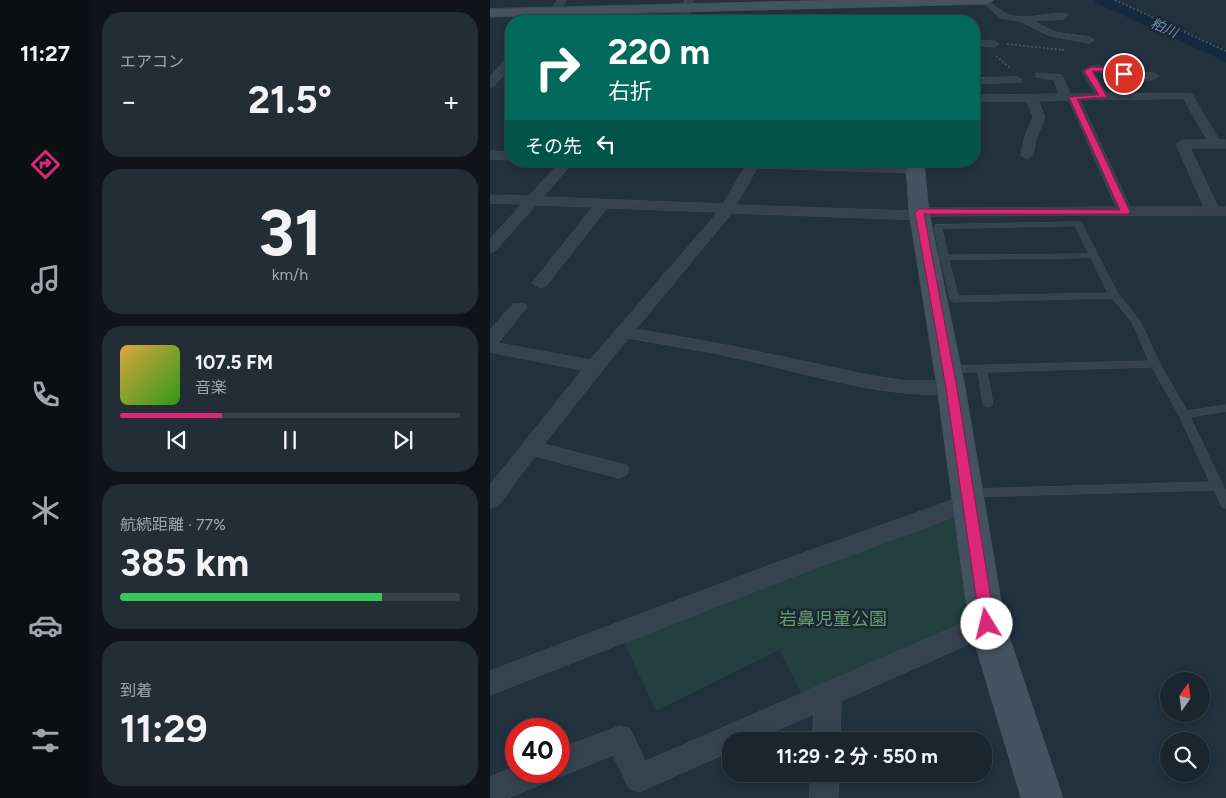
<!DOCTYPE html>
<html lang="ja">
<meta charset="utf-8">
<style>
:root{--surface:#1a252e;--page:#232d36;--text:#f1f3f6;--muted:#9fa5aa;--line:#38424a;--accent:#db2777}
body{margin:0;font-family:Figtree,"Noto Sans JP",sans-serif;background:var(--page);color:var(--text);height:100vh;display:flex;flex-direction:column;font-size:19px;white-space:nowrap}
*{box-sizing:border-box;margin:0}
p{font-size:16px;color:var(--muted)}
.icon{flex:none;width:28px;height:28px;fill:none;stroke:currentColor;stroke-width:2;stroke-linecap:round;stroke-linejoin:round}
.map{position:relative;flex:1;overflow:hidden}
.sheet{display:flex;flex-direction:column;gap:12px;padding:12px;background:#0e1419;width:400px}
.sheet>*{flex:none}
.banner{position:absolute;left:15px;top:15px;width:475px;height:152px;border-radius:20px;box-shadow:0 2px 8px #0003,0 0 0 1px var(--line);background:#00695c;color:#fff;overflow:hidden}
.needle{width:32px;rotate:14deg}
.buttons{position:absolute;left:670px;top:672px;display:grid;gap:10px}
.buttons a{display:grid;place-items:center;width:50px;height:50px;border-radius:50%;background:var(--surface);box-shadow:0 2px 8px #0003,0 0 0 1px var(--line);font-size:25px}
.speed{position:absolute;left:15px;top:718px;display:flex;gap:10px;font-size:25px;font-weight:700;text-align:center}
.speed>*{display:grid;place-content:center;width:65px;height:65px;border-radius:50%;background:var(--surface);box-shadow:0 2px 8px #0003,0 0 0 1px var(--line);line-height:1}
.speed .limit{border:8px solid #d22;background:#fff;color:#111}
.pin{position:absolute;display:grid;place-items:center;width:42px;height:42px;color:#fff;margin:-21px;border:2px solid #fff;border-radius:50%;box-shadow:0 1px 5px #0007}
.me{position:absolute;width:55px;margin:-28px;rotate:351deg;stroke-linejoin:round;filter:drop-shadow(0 0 4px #0008)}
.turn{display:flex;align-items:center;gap:18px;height:105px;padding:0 20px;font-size:22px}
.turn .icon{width:65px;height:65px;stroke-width:2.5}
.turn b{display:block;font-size:35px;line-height:42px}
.then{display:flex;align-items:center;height:48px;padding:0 20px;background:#0003;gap:10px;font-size:19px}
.big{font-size:38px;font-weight:700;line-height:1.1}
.sheet .card{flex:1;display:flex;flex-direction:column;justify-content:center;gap:8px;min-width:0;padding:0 18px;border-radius:20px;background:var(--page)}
.sheet .dial{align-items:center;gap:0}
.dial b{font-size:65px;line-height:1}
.song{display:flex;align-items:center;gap:15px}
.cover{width:60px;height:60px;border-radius:8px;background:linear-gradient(135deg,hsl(40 70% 55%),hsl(110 70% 35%))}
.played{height:5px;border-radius:2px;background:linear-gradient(90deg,var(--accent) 30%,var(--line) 30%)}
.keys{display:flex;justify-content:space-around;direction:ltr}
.heat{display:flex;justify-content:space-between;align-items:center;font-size:28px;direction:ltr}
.charge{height:8px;border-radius:4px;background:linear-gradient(90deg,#34c759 77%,var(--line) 0)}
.trip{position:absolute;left:232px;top:732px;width:270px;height:50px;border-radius:20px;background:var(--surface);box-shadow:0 2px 8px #0003,0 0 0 1px var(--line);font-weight:700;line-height:50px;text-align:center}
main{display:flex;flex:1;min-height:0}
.tab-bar{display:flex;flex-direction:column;width:90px;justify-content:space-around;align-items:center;background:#0a0f12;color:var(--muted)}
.tab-bar .icon{width:35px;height:35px}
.tab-bar .current{color:var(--accent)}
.tab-bar b{font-size:22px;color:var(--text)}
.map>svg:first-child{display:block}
.green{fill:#243f3f}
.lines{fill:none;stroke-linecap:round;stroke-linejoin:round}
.river{fill:#14293d;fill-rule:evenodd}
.lane-casing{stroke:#424e5a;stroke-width:1}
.street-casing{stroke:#424e5a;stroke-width:1}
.secondary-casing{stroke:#424e5a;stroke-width:1}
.path{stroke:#3d5757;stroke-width:2;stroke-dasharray:2 2;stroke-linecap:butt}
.lane{fill:#36424e;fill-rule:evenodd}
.street{fill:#36424e;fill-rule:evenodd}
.secondary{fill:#445262;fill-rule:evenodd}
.route{fill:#db2777;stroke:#8e194d}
.labels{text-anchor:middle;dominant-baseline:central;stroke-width:5;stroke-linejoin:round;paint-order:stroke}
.far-water-label{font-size:14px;font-style:italic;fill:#688cab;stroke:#1b2733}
.near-park-label{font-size:18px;fill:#679c6e;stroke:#1b2733}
</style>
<main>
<nav class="tab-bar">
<b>11:27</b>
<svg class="icon current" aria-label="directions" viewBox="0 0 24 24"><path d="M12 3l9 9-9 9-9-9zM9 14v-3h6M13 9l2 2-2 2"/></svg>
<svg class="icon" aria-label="music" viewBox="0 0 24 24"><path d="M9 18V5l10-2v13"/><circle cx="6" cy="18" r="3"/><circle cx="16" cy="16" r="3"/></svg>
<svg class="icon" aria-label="phone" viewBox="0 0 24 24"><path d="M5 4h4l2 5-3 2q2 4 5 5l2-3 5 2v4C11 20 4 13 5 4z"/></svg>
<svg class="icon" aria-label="climate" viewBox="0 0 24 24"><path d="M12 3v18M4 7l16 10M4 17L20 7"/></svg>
<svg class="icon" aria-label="car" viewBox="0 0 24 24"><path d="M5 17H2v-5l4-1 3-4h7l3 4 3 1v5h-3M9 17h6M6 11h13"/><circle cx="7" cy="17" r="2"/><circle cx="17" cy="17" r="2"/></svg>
<svg class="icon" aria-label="filters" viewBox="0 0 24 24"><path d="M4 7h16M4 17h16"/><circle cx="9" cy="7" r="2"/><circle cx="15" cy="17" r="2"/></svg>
</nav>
<section class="sheet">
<div class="card"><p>エアコン</p>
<div class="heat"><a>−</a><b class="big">21.5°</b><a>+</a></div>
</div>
<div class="card dial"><b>31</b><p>km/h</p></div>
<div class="card">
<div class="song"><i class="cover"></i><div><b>107.5 FM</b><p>音楽</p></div></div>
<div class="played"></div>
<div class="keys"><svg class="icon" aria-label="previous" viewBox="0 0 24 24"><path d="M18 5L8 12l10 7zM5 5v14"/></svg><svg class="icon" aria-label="pause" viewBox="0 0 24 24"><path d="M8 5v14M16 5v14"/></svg><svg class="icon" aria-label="next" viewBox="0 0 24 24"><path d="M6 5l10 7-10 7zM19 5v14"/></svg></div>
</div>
<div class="card"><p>航続距離 · 77%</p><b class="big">385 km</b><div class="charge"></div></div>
<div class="card"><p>到着</p><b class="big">11:29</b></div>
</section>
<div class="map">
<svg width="736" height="798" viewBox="0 0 736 798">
<rect width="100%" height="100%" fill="#22313e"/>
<!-- green -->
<path class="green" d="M467,516L482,622L312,694L289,650L166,711L132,638Z"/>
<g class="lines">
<!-- river -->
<path class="river" d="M604,0H625L736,49V62L606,3Z"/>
<defs>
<path id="lane" d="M588,222L592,224L628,294L650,321L670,364L697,411L736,405V411L700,417L736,492V508L732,507L724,490L480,497L476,496L474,493L476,490L480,489L720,482L689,415L662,367L497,372L503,404L498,407L493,404L488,372H458L453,369L458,366L659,361L642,322L622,298L464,302L460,299L451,260H445L444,258L450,256L444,227L445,225ZM585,226L599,254L458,255L452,229ZM601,258L618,293L468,296L459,260Z"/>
<path id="street" d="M68,0H77L61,21H52Z
M195,0H203L200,12L193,21H184L192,11Z
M490,0C503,0 506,9 517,14C536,22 558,11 577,14L578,16L574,19L543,21L565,32L599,37L604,40L599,43L560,36L530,21L511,18Z
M484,40L504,41L509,44L504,47L484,46Z
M21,57V66L4,86L0,87V77L17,58Z
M606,65L643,72L664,73L669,76C656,88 620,69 603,72L616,93L702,94L729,140H736V148H700L728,207H736V215L437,216L430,220L242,213L146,329L241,346L383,376L416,381H461L468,383L470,387L468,391C417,405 304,370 251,359C213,350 176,345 138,338L54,444L136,465L139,470L136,475L129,478L45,456L8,506L0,508V485L92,370L0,352V330L23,304H35L37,307L8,343L100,360L228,212L117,208L56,286L50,288L42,283L103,207L46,205L5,251L0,252V239L32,204L0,203V195L39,196L71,161H84L53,197L233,204L255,167L174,165L168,161H303L426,165L432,169L426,173L267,168L246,205L422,211L429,208L626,207L579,100L548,101L555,117L546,139L543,155L537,159L531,155L534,139L543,117L537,101H484V95L569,94L564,80L546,77V73L572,75L580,94H605L592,71ZM694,99L717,140H692L686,144L714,207H640L590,100Z
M527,77L532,80L531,82L484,84V78Z
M0,151L21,152V160L0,159Z
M477,495L485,497L488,503L485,509L304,576L0,695V671L288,562Z
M497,613L506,616L509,624L506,632L351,701L350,741H322L324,714L263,741H241V751L149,792L139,788L123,755L69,777L62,774L59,781L18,798H0V777L26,766V771H69V749L130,726L140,729L155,761Z
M321,774H349L348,798H320Z"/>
<path id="secondary" d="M352,0H504L498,4L0,17V9Z
M416,161H434L439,212L475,387L515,624L573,798H531L479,624L447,387L419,212Z"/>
</defs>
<!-- lane casing -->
<use href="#lane" class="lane-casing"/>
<!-- street casing -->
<use href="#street" class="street-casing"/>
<!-- secondary casing -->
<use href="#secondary" class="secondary-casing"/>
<!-- path -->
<path class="path" d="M625,0L736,51
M517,44L573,50L571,48
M506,56L520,68"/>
<!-- lane -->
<use href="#lane" class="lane"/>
<!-- street -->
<use href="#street" class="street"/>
<!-- secondary -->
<use href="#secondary" class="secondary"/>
</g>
<!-- route -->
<path class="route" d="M601,67L620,68L637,74L634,76L619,71H602L617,97L587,99L640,212L638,214H434L467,388L505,624L502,628L497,630L492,628L490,624L456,388L425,212L429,209L630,210L579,97L609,95L594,71Z"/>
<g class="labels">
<!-- far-water labels -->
<g class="far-water-label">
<text transform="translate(674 28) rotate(24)">粕川</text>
</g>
<!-- near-park labels -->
<g class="near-park-label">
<text x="343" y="619">岩鼻児童公園</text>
</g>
</g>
</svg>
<div class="buttons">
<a><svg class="needle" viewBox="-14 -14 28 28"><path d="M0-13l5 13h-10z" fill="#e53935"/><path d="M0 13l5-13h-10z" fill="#9fa5aa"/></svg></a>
<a><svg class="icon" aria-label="search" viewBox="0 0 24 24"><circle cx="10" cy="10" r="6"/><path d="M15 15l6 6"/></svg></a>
</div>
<div class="speed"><div class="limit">40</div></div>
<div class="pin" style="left:634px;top:74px;background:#d93025"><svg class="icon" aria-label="arrive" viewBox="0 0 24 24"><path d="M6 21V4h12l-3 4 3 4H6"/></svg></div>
<svg class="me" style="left:497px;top:624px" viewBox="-20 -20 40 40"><circle r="19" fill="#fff"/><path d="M0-13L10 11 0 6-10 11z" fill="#db2777"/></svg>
<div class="trip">11:29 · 2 分 · 550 m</div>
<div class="banner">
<div class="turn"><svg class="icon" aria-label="right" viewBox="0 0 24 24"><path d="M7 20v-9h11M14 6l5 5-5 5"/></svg><div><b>220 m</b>右折</div></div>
<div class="then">その先<svg class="icon" aria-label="left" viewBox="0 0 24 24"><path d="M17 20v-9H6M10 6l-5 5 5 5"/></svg></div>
</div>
</div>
</main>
